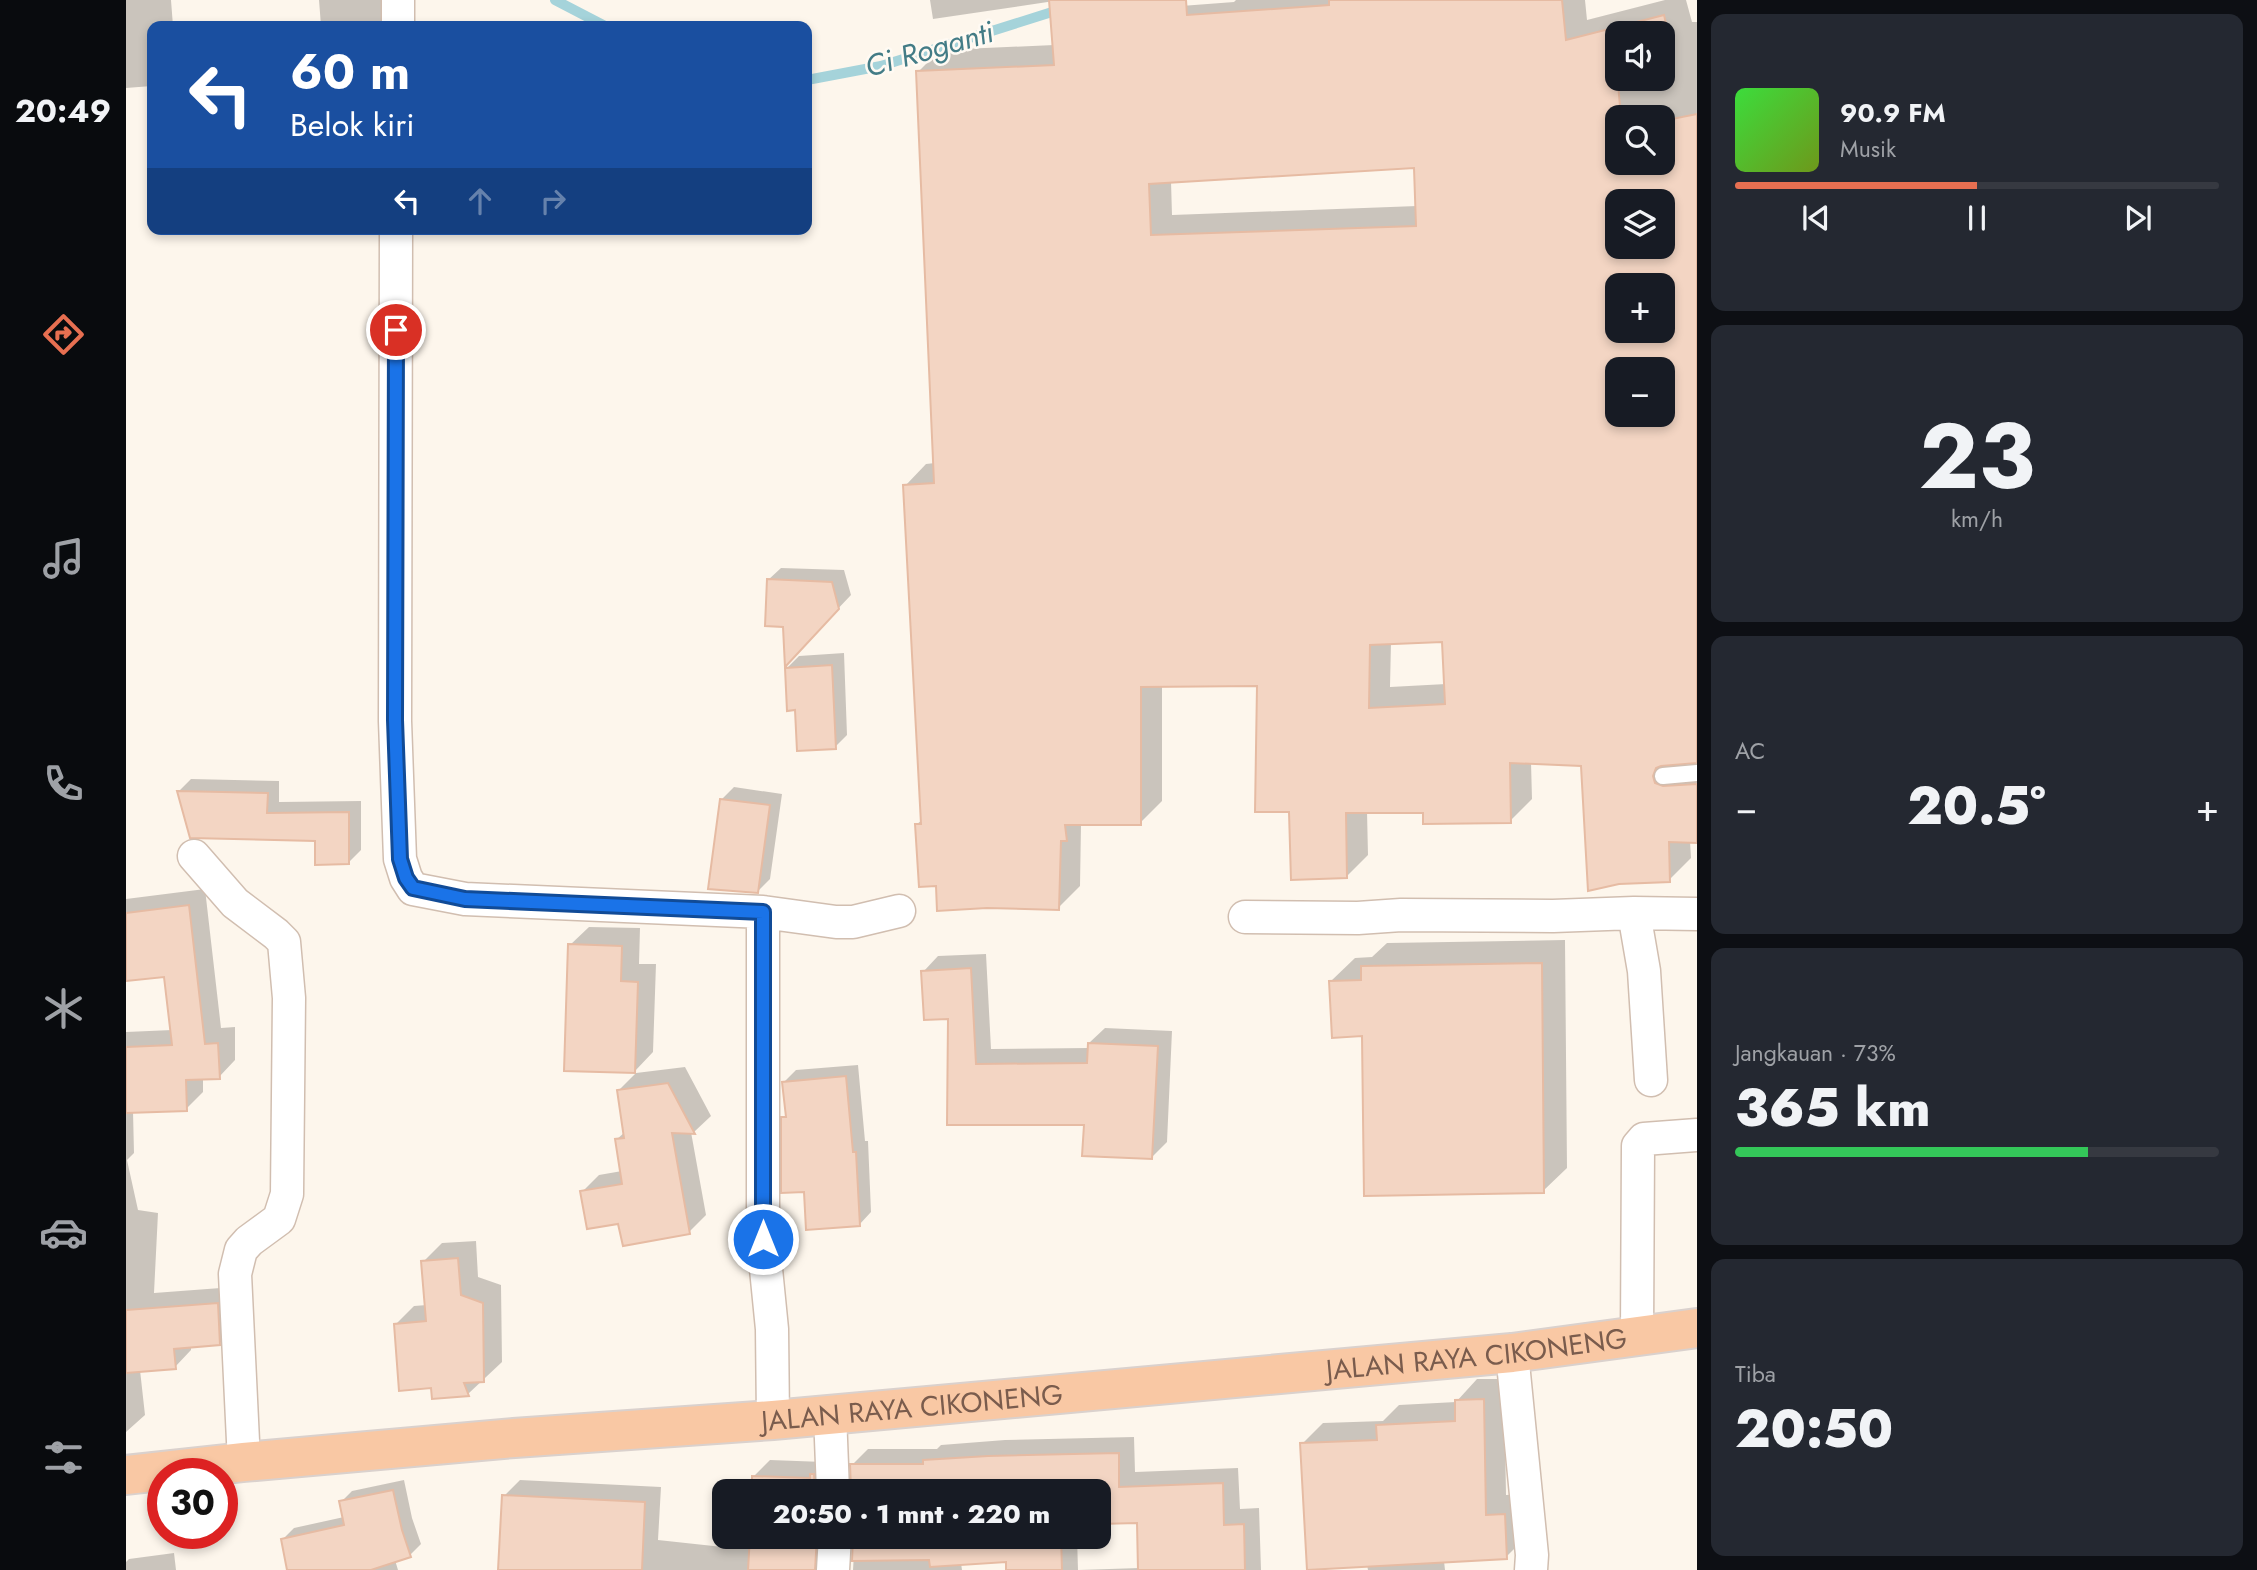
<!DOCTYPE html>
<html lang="id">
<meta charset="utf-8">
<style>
:root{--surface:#171b24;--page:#242831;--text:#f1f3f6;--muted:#9ea1a6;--line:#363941;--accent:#e76f51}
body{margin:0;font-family:Jost,sans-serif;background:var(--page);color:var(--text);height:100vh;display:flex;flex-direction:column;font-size:26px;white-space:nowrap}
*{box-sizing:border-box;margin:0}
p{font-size:23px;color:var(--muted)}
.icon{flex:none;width:38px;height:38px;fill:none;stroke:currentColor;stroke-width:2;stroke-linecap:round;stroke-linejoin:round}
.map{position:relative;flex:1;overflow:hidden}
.drawer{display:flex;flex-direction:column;gap:14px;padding:14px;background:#0d0f14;width:560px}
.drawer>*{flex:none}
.top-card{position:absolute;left:21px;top:21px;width:665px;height:214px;border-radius:14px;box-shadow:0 4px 10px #0003;background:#1a4fa0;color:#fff;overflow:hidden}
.fabs{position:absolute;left:1479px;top:21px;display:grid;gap:14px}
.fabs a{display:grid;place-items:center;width:70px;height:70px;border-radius:14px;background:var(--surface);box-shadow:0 4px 10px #0003;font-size:35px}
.speed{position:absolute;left:21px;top:1458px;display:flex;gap:14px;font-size:35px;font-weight:700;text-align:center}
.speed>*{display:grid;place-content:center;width:91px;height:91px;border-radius:50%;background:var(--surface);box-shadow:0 4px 10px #0003;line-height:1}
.speed .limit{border:10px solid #d22;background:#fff;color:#111}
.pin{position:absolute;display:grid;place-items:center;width:60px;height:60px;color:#fff;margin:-30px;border:4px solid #fff;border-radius:50%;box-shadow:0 2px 7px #0007}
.me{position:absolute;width:77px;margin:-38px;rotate:0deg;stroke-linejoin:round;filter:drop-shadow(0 0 5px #0008)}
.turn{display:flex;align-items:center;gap:24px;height:147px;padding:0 28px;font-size:32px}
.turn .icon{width:91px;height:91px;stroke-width:2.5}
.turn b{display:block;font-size:49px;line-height:60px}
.lanes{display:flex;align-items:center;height:66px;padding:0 28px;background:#0003;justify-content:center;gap:35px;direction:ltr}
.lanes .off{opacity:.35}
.big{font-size:52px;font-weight:800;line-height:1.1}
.drawer .tile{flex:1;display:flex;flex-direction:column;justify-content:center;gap:10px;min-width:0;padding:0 24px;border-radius:14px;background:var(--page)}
.drawer .dial{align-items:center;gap:0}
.dial b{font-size:91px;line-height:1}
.song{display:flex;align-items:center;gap:21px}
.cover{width:84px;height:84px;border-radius:10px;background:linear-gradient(135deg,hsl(120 70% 55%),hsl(80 70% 35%))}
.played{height:7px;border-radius:4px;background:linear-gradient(90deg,var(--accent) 50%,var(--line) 50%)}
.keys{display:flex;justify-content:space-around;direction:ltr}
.heat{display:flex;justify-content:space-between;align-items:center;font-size:38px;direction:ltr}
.charge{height:10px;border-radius:5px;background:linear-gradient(90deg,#34c759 73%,var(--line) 0)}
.trip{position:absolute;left:586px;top:1479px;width:399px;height:70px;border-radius:14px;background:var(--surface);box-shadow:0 4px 10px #0003;font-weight:800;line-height:70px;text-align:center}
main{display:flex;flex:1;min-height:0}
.tabs{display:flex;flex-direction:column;width:126px;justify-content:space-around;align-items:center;background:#090b0e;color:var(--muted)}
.tabs .icon{width:49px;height:49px}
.tabs .current{color:var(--accent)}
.tabs b{font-size:32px;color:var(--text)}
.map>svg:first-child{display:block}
.shadow{fill:#0003;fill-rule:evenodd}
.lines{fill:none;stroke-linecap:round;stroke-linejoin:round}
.stream{stroke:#a5d3da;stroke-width:10}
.building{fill:#f3d5c3;stroke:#e6bba3;stroke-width:2;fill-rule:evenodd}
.service-casing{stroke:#d1beb0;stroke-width:19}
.minor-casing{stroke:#d1beb0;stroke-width:35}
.trunk-casing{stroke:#dad1cd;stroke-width:42}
.service{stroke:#fff;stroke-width:16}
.minor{stroke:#fff;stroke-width:32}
.trunk{stroke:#f9c8a4;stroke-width:38}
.route-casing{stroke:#114b97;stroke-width:18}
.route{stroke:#1a73e8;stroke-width:12}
.labels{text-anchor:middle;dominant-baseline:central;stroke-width:5;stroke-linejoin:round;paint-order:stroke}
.street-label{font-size:28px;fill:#7a5c4d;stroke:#fffaf3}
.water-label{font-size:30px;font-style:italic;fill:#437c86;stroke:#fffaf3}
</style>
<main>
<nav class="tabs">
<b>20:49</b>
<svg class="icon current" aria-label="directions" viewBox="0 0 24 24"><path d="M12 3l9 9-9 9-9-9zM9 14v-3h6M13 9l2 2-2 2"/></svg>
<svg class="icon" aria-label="music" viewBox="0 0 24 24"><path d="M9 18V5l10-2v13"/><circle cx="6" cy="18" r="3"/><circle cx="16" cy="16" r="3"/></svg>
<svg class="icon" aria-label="phone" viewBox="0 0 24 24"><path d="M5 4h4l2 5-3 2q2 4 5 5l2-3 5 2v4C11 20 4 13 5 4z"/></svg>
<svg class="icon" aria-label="climate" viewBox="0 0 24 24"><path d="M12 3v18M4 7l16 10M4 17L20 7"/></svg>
<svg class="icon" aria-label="car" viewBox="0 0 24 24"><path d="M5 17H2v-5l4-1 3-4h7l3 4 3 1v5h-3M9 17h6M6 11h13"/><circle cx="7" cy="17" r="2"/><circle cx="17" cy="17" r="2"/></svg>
<svg class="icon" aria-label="filters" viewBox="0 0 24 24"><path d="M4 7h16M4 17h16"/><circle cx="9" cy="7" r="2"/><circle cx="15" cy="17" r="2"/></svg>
</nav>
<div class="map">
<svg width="1571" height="1570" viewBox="0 0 1571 1570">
<rect width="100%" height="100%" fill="#fdf6ec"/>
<!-- shadow -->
<path class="shadow" d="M0,0H45L47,26H26V86L0,88Z
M193,0H266V14L254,26H195Z
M804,0H935L807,19Z
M1110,0H1459L1461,20L1539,0H1560L1566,22H1571V761L1553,762L1560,766L1571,765V841H1564L1565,858L1543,880L1457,764L1405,762L1406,799L1384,821L1298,811H1241L1242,855L1220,877L1164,811L1133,684L1036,685V801L1014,823L955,824L954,886L932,908L811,884L790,825L797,819L779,486L800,464L809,463L792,72L814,50L928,45L949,14L1108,2ZM1491,33H1536V79H1491ZM1491,117H1536V163H1491ZM1289,166L1291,206L1046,215L1045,181ZM1491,201H1536V247H1491ZM1491,285H1536V331H1491ZM1491,369H1536V415H1491ZM1318,641L1320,684L1264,687L1265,642Z
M655,568L718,570L725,595L671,652L642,580Z
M718,653L721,735L709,747L671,709L661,668L673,656Z
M65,779L153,781V802L235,801V850L222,863L191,840L53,791Z
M608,787L656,794L644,879L631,892L596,799Z
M79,889L95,1028L109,1027V1060L93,1077L77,1078V1092L60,1109L7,1111L8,1153L1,1160L12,1210L32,1213L28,1293L108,1287L110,1327L93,1344L65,1346V1350L49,1367L14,1370L19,1415L0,1432V1032L46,1030L40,975L0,979V899Z
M463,927L514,928L513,964H530L527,1052L509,1071L444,945Z
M1439,940L1441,1168L1417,1191L1238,1035L1205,981L1229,958L1246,957L1261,943Z
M860,954L865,1049L963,1048V1043L979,1028L1046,1031L1041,1142L1025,1158L959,1124H823V1017L797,972L812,956Z
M732,1065L739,1141H742L745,1212L733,1225L680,1190L657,1118L661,1114L658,1082L670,1070Z
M559,1067L585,1116L568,1132H565L580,1215L563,1232L494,1221L456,1192L473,1175L496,1171L490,1140L499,1132L493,1090L510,1073Z
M350,1241L352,1277L375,1285L376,1362L342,1394L307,1397L306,1386L270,1324L288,1306L301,1305L297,1262L316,1243Z
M1351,1379H1378L1380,1495L1399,1494L1401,1536L1380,1557L1318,1561L1319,1570H1242L1241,1565L1176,1444L1197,1423L1257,1421L1273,1405L1330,1402Z
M1008,1437L1009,1472L1112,1468L1114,1509L1133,1508L1135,1570H882L881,1560L835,1563L836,1570H727L729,1536H951L952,1570L1014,1568L1013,1521L973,1522V1491H725L726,1465L742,1449H811L815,1445L879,1440Z
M644,1460L698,1462L715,1491H627L628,1476Z
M278,1480L286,1518L295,1544L284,1555L269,1560L272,1570H163L157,1539L168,1528L218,1517L215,1502L226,1491Z
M394,1480L535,1487L532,1540L606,1548L610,1543L625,1545V1536H705L715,1570H374L378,1496Z
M48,1553L50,1570H0V1562L3,1559Z"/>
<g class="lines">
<!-- stream -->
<path class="stream" d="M429,0L479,26
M681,80L755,66L964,0"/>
</g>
<!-- building -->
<path class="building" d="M923,0H1060L1061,15L1203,5V0H1436L1440,40L1538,15L1546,48L1536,51V33H1491L1490,62L1495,117H1491V163H1536V121L1571,114V763L1535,766L1530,768L1527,776L1529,783L1537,786L1571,784V843L1543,842L1544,882L1493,884L1462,891L1455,766L1384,763L1385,823L1297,824V813H1220L1221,878L1165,880L1163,812H1129L1131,686L1015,687V825H939L941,841H935L933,910L861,908L811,911L810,886L793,887L789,824H795L777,485L808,483L790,71L928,65ZM1288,168L1290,226L1025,235L1023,184ZM1491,201H1536V247H1491ZM1491,285H1536V331H1491ZM1491,369H1536V415H1491ZM1316,642L1319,704L1243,708L1244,645Z
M641,579L706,582L713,609L659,667L657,627L639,626Z
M706,665L710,749L671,751L669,710L661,711L659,668Z
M51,791L142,793L141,813L223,812V864L189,865V841L64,838Z
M594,799L644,805L632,893L582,889Z
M63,905L79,1044L92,1043L94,1079L60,1080L61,1111L0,1113V1047L46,1045L38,977L0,981V913Z
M442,944L496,946L495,981L512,982L509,1073L438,1071Z
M1416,963L1418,1193L1238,1196L1236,1036L1206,1038L1203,981L1235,980V966Z
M845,968L850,1064L961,1063L962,1043L1032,1046L1026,1159L956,1156L958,1125H821L822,1019L798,1020L795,971Z
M720,1076L727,1152H730L734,1226L680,1230L678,1192L655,1193V1117H660L656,1082Z
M542,1083L569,1134L546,1133L564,1234L497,1246L492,1224L461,1229L454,1191L496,1184L489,1139L498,1138L491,1090Z
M332,1258L335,1295L357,1303L358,1382L338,1383L343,1396L306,1399L305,1388L273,1391L268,1324L300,1321L295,1261Z
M92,1303L94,1345L48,1349L50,1369L0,1373V1310Z
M1358,1399L1360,1515L1379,1514L1381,1559L1181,1570L1174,1443L1251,1440L1250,1425L1329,1421V1400Z
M993,1453V1487L1097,1483L1098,1525L1118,1524L1119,1570H1012L1011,1523L973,1524V1491H725L724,1464H797V1460L862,1456Z
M684,1474H688L689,1491H626V1476L684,1478Z
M267,1490L276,1530L285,1557L245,1570H161L155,1539L218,1525L213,1501Z
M376,1495L519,1502L516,1570H372Z
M624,1536H691L689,1570H622Z
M727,1536H935L936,1570H880V1562L804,1567L803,1560L726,1561Z"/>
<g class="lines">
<defs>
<path id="service" d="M1537,776L1571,773"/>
<path id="minor" d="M272,0V26
M270,229L269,721L274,859L280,878L287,889L339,899L637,912L710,922H727L773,911
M68,856L109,903L150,934L158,942L163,998L161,1194L153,1219L123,1241L115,1250L109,1274L118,1462
M637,912V1239L646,1329L647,1420
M1119,917L1232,918L1275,915L1427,916L1508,913
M1525,1080L1518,971L1508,913L1571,914
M1511,1334L1512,1146L1518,1139L1571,1135
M1386,1353L1406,1555L1405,1570
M704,1414L707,1491
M707,1570L709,1536"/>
<g id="trunk">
<path id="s1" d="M0,1475L118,1462L388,1438L647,1420L1386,1353L1571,1328"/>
</g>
</defs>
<!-- service casing -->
<use href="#service" class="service-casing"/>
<!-- minor casing -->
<use href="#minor" class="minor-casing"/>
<!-- trunk casing -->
<use href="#trunk" class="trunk-casing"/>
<!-- service -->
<use href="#service" class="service"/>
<!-- minor -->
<use href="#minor" class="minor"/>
<!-- trunk -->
<use href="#trunk" class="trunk"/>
</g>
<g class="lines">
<defs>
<path id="route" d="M270,330L269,720L274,859L280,878L287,888L339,899L637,912V1239"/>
</defs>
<!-- route casing -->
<use href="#route" class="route-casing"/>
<!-- route -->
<use href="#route" class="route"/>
</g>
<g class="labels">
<!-- street labels -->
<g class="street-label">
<text stroke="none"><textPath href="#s1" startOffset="1356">JALAN RAYA CIKONENG</textPath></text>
<text stroke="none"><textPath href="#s1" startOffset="789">JALAN RAYA CIKONENG</textPath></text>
</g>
<!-- water labels -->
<g class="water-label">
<text transform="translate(803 49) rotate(-16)">Ci Roganti</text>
</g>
</g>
</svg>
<div class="fabs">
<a><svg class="icon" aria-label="sound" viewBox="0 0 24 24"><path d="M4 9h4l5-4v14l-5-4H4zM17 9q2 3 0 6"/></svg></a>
<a><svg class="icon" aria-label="search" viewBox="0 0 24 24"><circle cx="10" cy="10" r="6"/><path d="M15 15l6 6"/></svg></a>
<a><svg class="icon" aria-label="layers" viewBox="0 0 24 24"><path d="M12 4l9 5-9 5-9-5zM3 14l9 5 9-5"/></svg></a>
<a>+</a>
<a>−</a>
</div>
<div class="speed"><div class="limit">30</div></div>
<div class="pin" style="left:270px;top:330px;background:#d93025"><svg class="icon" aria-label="arrive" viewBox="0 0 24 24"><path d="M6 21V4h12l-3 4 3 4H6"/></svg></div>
<svg class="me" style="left:637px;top:1239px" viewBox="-20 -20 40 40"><circle r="17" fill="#1a73e8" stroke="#fff" stroke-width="3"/><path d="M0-11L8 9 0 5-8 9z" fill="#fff"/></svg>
<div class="trip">20:50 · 1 mnt · 220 m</div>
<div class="top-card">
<div class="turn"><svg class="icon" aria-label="left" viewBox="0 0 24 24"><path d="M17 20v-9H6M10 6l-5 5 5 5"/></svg><div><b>60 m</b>Belok kiri</div></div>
<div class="lanes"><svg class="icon" aria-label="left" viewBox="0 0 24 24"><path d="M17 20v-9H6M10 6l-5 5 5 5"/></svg><svg class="icon off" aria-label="ahead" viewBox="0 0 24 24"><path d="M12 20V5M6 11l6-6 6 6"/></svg><svg class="icon off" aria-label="right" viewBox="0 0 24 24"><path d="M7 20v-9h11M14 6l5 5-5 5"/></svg></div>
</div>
</div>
<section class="drawer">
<div class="tile">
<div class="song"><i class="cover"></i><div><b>90.9 FM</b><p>Musik</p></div></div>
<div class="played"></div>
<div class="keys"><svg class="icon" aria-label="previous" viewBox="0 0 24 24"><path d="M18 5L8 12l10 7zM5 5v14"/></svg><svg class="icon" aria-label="pause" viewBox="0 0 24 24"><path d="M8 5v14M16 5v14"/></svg><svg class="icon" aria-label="next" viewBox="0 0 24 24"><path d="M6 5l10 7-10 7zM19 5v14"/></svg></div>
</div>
<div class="tile dial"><b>23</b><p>km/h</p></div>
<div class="tile"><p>AC</p>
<div class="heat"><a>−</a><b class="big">20.5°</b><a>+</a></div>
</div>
<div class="tile"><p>Jangkauan · 73%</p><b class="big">365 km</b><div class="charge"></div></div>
<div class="tile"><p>Tiba</p><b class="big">20:50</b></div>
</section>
</main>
